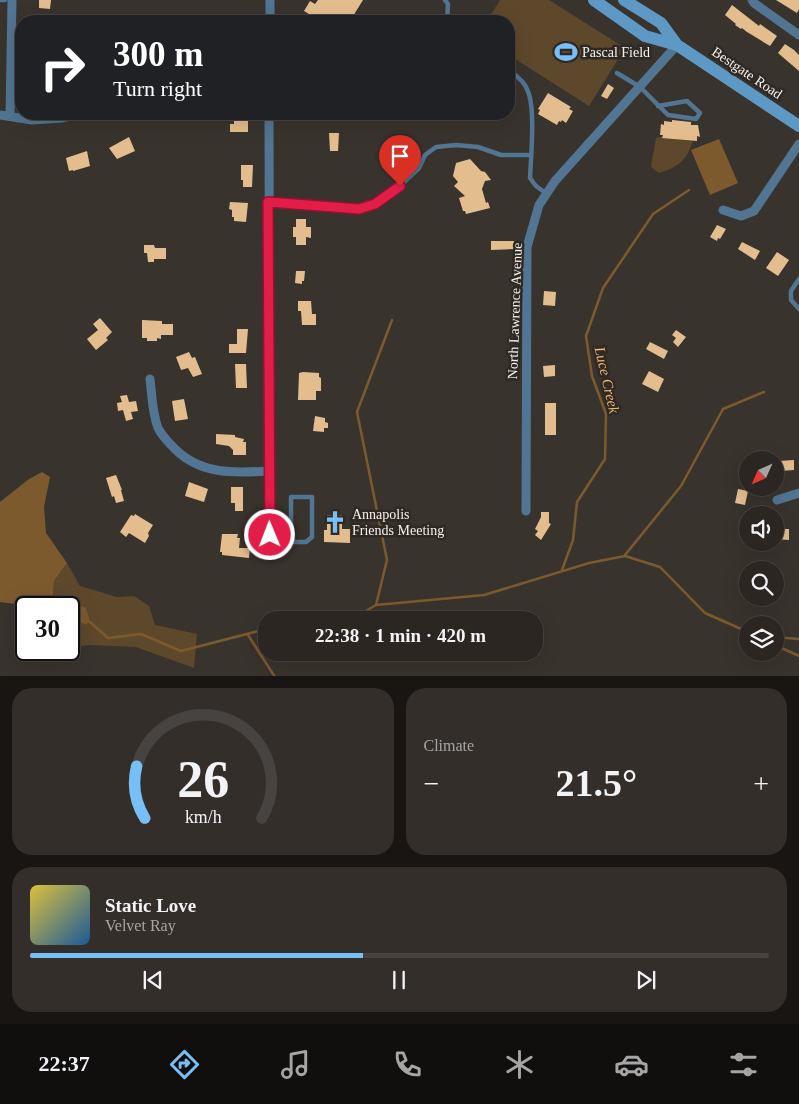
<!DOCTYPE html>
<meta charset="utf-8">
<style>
:root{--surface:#2b2622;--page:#332e2a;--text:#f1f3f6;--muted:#a6a5a5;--line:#474340;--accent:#77bff7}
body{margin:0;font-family:"Times New Roman",serif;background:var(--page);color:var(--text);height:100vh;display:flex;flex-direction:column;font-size:19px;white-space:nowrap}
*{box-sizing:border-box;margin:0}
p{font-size:16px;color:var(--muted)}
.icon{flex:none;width:28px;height:28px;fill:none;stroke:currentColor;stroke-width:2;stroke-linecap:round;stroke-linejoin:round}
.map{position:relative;height:676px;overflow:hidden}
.sheet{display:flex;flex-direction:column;gap:12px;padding:12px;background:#181513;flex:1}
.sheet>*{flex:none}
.banner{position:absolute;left:15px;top:15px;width:500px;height:105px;border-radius:20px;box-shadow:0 5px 20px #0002,0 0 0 1px var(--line);background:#202124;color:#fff;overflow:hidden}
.needle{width:32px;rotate:225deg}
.buttons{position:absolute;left:739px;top:451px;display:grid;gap:10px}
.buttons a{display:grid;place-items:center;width:45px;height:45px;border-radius:50%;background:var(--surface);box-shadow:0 5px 20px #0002,0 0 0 1px var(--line);font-size:25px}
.speed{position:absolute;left:15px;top:596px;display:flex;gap:10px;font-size:25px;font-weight:700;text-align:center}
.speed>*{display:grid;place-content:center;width:65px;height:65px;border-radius:50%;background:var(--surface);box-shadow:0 5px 20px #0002,0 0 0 1px var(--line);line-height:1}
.speed .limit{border:2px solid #111;border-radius:8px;background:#fff;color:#111}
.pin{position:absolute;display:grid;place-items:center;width:42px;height:42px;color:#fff;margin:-51px -21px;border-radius:50% 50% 50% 0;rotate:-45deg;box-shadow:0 0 5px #0007}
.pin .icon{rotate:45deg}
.me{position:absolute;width:55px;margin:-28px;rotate:359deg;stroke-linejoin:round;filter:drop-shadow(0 0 4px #0008)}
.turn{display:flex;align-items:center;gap:18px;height:105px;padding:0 15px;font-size:22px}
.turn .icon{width:65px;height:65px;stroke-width:2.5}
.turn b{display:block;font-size:35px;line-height:42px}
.big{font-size:38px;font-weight:600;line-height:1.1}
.sheet .widget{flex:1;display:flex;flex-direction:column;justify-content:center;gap:8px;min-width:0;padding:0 18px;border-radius:20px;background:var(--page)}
.sheet .dial{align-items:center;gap:0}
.dial svg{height:130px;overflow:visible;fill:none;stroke:var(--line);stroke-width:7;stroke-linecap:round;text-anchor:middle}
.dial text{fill:var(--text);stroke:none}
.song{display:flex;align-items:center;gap:15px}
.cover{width:60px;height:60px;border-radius:8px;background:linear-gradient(135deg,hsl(50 70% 55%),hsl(210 70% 35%))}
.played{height:5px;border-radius:2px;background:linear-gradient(90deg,var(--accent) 45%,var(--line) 45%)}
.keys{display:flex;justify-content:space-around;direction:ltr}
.heat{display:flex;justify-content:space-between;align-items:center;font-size:28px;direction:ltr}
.sheet .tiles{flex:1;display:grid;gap:12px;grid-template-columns:1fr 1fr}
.widget:last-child{grid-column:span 2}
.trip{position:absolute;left:258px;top:611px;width:285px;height:50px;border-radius:20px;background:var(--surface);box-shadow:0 5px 20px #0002,0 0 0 1px var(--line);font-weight:600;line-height:50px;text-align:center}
.tabs{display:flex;height:80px;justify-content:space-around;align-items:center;background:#110f0e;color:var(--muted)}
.tabs .icon{width:35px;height:35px}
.tabs .selected{color:var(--accent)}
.tabs b{font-size:22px;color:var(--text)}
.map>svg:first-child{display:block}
.green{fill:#5e482c}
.water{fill:#7d5a2e}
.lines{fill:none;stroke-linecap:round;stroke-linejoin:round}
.stream{stroke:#7d5a2e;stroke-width:2.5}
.building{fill:#e4bd8f}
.lane{stroke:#517592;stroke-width:4.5}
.street{stroke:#517592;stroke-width:9}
.secondary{stroke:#5e99c6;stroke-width:12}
.route-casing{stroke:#92132f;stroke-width:12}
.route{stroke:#e11d48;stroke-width:9}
.labels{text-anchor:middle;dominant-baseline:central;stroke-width:5;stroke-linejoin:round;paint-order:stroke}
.poi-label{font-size:14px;fill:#f5f2ee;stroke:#2f2923;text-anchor:start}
.street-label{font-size:14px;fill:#f5f2ee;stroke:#2f2923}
.water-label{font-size:15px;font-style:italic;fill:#eeb774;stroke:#2f2923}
</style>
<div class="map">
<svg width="799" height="677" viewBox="0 0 799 677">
<rect width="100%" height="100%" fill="#39332d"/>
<!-- green -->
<path class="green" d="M500,0H549L625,48L589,106L509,55V21H487Z
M659,137L693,141C687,160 678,167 659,173L651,167L656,138Z
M67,563L80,586L117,597L134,596L149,606L155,625L197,634L194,668L136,647L90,645L72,647L69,641V615L85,625L90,621L53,595L54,581Z"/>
<!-- water -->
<path class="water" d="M719,139L738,183L710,195L691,150Z
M42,472L50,477L44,507L46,533L67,563L54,581L53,595L86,608L90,622L85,625L69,615V608L39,607L0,602V502L29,479Z"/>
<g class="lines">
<!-- stream -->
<path class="stream" d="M625,555L681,486L723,409L764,392
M562,570L573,540L577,502L605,459L606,414L592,376L586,336L603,288L653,214L689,190
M376,605L387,560L357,412L392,320
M296,620L315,613L359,615L376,605L484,595L589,563L625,556L660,567L705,613L748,632
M90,622L108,638L141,634L181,651L266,629
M248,635L275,677
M775,637L799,639
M775,645L799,656"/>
</g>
<!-- building -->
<path class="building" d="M39,0H51L50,9L39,8Z
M318,0H363L350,21H309L310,19L307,17L309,14L304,11L310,1L315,4Z
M776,0H799V9L797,13Z
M732,5L759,26L760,24L777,36L770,46L747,32L742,28L741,29L735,25L736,24L725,15Z
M785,44L794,50L799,55V71L778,53Z
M608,84L614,88L607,99L601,96Z
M548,93L571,107L569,109L573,111L566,123L562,120L561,122L559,121L557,125L538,114L540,110L538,109Z
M234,114H248V132H230V124H234Z
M672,120L691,122V125H698L700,137L697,136V141L662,138L663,135H660L661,124L664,125V121L672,122Z
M329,133H339L338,151H330Z
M129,137L135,151L117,159L109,148Z
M87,151L90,166L73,171V170L69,171L66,158Z
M470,159L481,171L485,172L491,180L485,181L482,189L486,203L488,202L490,208L466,214L465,211H463L459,198L465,196L454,186L458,182L453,176L456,163Z
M241,165H253L252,187H243V180H241Z
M230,202L248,203L246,222L234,221V217H232V210L229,209Z
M296,219H306V227H311V238L306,237V245H296V237H293V227H296Z
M717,225L726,229L720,239L718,238L717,241L710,237Z
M491,241H514V249L491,250Z
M742,242L760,251L755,260L738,249Z
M144,245H154L155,248H166V259H154V262H148L147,253H144Z
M777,252L789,260L778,276L766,268Z
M296,271H305L304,281H302V284L295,283Z
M544,291L556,292L555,306L543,305Z
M298,301H311L312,314H316V325H302L301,311H298Z
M100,318L112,332L106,338L108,340L96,350L87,339L98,330L93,324Z
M142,320L162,321V324H173V335H161V339L157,338V341H147V338H142Z
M237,329H248L246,353H229V344H237Z
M676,330L686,337L678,347L673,342L676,338L672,335Z
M650,342L668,351L664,359L646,349Z
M189,352L192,358L195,357L202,374L193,377L188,368L181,370L176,357Z
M235,364H246L247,388H236Z
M555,365V376L544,377L543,366Z
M649,371L664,379L658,392L642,384Z
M303,372L319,373V377L321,378V391H316V400H298L299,373Z
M127,395L129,402L136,401L138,411L131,412L133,419L126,421L123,410L118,411L117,403L122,402L120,396Z
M184,399L188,419L175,421L172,401Z
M545,403H556V435H545Z
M315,416L325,418V422L328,423V428H324V432L313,431Z
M216,434L235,435V437L244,439L243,442H246V455H233V450L229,446L216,444Z
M794,460V470L780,471L779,461Z
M116,475L122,490H121L124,501L116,503L114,496L112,497L106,478Z
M189,482L208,489L204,502L185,496Z
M231,487H243V511H235V503H231Z
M738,489L748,491L745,505L735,503Z
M541,512H549V523L551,524L541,540L535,535L538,531L535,529L541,517Z
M135,514L153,525L148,533L149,536L145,543L129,533L126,537L120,532L131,515L134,516Z
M327,515H342V529H350V543L324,542V530H327Z
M775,529H789V540L775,539Z
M222,534H238L237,538H240L239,548H250L249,558L222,555V552H220Z"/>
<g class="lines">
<!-- lane -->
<path class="lane" d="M0,0H5
M445,0L448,4L447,21
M509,71C518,76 526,84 529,94C535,114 531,156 530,178L536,186L547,194
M617,73L640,87L668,115L696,119L700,113L687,101L658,106
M269,202L359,209L375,205L400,186L419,168L425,155L436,147L456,145L478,147L501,155H531
M799,279L791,291V300L799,309
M270,535L276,542H306L312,537V497H291V542"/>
<!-- street -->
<path class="street" d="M752,0L754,3L799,35
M270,21V0
M269,114L270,535
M0,115L32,120L62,118L78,114
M10,116L12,0
M723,210L741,216L754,211L799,144
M150,379C152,394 152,413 158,428C162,436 169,443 175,449C201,475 235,473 269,471
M777,500L799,493
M526,511L527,247L539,205L555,181L677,45"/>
<!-- secondary -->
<path class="secondary" d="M594,0L645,36L677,45L799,126
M624,0L661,23L677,45"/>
</g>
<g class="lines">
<defs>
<path id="route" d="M270,535L268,202L359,209L375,204L400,186"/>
</defs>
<!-- route casing -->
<use href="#route" class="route-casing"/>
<!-- route -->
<use href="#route" class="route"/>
</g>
<!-- icons -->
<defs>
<symbol id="stadium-bare" viewBox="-9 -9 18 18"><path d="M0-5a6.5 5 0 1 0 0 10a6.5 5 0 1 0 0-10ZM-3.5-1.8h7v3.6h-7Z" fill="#77bff7" stroke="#2f2923" stroke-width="2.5" paint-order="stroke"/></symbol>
<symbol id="church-bare" viewBox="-9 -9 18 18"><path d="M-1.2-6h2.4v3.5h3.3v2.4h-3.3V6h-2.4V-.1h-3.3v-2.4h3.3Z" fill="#77bff7" stroke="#2f2923" stroke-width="2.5" paint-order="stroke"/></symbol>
</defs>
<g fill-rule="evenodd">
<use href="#stadium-bare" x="550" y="36" width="32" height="32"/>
<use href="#church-bare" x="319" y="506" width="32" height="32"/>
</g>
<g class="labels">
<!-- poi labels -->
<g class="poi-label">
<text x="582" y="52">Pascal Field</text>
<text x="352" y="514">Annapolis<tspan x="352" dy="16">Friends Meeting</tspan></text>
</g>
<!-- street labels -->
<g class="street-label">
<text transform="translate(747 73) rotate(34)">Bestgate Road</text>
<text transform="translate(515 311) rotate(-88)">North Lawrence Avenue</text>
</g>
<!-- water labels -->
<g class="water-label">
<text transform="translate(607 380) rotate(77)">Luce Creek</text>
</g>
</g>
</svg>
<div class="buttons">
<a><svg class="needle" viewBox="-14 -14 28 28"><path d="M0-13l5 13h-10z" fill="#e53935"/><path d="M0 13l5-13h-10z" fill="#a6a5a5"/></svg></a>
<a><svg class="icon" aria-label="sound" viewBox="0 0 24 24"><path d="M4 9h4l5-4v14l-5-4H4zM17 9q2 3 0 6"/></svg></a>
<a><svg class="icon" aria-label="search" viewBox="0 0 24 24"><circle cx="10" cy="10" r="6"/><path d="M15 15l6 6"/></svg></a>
<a><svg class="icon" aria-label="layers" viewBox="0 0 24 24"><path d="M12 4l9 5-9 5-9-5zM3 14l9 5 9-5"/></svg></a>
</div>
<div class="speed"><div class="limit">30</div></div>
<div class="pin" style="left:400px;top:186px;background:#d93025"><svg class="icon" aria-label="arrive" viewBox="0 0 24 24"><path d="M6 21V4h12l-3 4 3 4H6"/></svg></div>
<svg class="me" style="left:270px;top:535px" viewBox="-20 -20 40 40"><circle r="17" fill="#e11d48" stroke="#fff" stroke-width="3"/><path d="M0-11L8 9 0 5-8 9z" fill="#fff"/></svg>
<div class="trip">22:38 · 1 min · 420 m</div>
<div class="banner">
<div class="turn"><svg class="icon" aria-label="right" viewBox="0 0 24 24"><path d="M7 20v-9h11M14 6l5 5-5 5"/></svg><div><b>300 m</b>Turn right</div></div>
</div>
</div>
<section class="sheet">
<div class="tiles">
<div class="widget dial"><svg viewBox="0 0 100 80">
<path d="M14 69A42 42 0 1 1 86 69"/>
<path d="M14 69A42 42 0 0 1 9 37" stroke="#77bff7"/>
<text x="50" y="56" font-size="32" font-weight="700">26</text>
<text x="50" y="72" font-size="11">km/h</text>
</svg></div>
<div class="widget"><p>Climate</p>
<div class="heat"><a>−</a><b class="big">21.5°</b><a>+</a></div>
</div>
<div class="widget">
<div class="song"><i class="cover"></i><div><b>Static Love</b><p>Velvet Ray</p></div></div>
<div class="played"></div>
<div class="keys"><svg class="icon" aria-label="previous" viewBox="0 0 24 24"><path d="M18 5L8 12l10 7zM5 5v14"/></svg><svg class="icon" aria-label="pause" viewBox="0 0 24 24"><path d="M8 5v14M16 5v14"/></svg><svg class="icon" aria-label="next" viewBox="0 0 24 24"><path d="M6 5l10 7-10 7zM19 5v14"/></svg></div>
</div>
</div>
</section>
<nav class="tabs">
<b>22:37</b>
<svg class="icon selected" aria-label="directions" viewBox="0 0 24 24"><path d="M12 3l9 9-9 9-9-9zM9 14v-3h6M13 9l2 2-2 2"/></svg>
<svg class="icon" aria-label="music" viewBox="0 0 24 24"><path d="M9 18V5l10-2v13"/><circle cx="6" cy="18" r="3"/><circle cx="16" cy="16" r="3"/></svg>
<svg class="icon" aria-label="phone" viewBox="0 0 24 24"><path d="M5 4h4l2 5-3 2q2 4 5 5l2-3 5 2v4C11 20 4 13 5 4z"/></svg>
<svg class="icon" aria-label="climate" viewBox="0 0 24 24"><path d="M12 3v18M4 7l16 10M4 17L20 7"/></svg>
<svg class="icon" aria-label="car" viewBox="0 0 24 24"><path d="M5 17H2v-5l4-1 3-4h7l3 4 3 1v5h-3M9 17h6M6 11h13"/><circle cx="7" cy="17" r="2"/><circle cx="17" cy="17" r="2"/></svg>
<svg class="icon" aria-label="filters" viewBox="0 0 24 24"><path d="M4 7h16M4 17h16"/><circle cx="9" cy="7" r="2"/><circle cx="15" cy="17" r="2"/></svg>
</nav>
